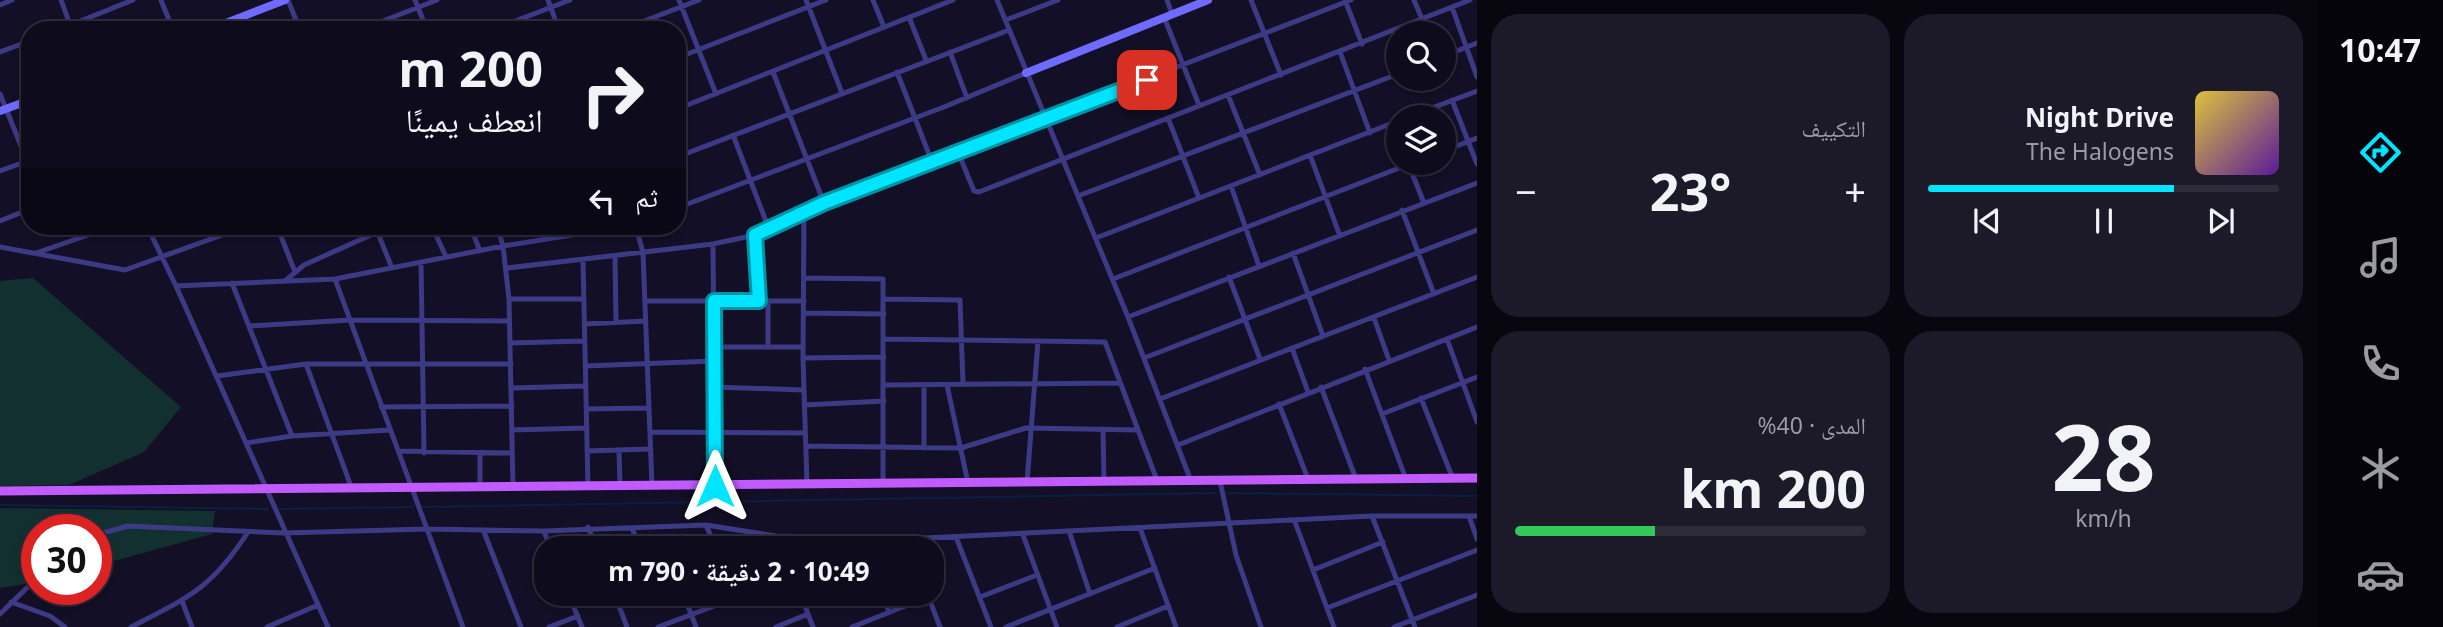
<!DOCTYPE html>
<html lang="ar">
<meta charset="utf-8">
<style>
:root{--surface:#0e0b1c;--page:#1c1929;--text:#f1f3f6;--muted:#9b9ba3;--line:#2e2b3b;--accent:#00e5ff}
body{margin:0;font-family:"Noto Sans","Noto Naskh Arabic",sans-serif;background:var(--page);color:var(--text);direction:rtl;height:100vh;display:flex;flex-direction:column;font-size:26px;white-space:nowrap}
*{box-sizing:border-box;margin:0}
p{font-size:23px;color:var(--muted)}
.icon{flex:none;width:38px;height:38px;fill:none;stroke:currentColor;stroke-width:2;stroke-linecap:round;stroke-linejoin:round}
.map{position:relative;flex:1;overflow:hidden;direction:ltr}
.details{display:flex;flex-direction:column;gap:14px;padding:14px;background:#08060f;width:840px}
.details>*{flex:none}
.hud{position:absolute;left:21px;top:21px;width:665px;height:214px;border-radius:28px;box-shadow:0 4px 10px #0003,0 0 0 2px var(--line);direction:rtl;background:#0e0b1c;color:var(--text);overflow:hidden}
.buttons{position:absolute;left:1386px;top:21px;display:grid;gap:14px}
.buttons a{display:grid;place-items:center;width:70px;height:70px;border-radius:50%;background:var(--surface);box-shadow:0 4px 10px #0003,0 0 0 2px var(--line);font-size:35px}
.speed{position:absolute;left:21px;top:514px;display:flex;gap:14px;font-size:35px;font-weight:700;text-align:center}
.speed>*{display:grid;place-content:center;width:91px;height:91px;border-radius:50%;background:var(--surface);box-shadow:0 4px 10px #0003,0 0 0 2px var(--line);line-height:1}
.speed .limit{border:10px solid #d22;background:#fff;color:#111}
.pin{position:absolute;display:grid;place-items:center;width:60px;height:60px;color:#fff;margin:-30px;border-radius:14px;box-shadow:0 4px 10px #0006}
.me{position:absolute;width:77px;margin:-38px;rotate:0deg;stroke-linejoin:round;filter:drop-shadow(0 0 5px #0008)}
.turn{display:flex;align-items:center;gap:24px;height:147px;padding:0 28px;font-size:32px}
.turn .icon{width:91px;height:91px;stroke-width:2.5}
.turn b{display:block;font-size:49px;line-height:60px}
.then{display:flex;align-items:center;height:66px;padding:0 28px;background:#0003;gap:14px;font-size:26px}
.big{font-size:52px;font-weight:700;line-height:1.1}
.details .widget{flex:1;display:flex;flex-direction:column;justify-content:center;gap:10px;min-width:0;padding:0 24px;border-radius:28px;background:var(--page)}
.details .dial{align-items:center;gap:0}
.dial b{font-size:91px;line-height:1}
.song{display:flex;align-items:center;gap:21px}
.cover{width:84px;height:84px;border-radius:10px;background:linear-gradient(135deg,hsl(50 70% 55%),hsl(270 70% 35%))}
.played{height:7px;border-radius:4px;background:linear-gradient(90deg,var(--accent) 70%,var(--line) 70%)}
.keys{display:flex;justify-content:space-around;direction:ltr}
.heat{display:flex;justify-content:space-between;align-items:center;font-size:38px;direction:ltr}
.charge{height:10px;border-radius:5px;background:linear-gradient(90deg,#34c759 40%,var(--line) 0)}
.details .tiles{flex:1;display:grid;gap:14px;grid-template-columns:repeat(2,1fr)}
.trip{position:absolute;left:534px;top:536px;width:410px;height:70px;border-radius:28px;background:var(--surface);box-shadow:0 4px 10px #0003,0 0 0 2px var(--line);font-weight:700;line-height:70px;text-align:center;direction:rtl}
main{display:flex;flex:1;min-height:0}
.tab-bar{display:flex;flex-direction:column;width:126px;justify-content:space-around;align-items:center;background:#06040b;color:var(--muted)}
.tab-bar .icon{width:49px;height:49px}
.tab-bar .selected{color:var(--accent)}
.tab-bar b{font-size:32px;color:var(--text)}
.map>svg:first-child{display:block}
.green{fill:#12302f}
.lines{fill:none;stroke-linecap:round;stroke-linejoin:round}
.stream{stroke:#0a1f44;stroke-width:2}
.street{stroke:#3d3a85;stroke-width:5}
.secondary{stroke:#6f6bff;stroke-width:8}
.primary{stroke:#c25bff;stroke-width:9}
.route-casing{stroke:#0095a6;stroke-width:18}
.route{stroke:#00e5ff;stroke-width:12}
</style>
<main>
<nav class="tab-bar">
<b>10:47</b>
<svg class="icon selected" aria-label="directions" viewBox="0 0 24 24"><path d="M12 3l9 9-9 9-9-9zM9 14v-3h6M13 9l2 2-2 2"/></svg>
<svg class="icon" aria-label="music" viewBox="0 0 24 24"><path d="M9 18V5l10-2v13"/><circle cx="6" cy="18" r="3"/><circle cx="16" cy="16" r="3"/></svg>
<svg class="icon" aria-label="phone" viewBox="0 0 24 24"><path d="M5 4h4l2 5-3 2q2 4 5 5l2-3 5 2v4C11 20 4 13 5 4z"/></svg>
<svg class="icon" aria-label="climate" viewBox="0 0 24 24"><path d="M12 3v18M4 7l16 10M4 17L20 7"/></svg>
<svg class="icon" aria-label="car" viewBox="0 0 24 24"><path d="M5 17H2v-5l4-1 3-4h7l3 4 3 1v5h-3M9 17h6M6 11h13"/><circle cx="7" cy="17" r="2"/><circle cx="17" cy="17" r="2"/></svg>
</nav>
<section class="details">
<div class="tiles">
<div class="widget">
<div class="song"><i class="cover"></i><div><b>Night Drive</b><p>The Halogens</p></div></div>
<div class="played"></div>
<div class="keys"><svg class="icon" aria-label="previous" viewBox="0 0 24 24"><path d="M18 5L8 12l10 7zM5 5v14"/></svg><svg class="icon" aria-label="pause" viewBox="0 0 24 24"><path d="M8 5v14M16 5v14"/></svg><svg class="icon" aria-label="next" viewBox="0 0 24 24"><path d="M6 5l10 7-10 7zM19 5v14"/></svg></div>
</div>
<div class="widget"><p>التكييف</p>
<div class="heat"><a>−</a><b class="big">23°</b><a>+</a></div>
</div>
<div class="widget dial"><b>28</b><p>km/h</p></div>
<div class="widget"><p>المدى · 40%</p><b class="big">200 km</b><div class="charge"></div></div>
</div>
</section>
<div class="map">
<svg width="1477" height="627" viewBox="0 0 1477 627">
<rect width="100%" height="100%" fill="#130f26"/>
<!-- green -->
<path class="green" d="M33,278L181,407L144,452L69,485L0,486V281Z
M0,508L215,511L212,534L96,566V530H37V582L0,588Z"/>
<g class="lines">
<!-- stream -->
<path class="stream" d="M1227,493L1477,496
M0,505L268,509
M422,507L1217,493
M278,509L413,507"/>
<!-- street -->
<path class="street" d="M61,0L72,30
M161,0L173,30
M288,0L300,30
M415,0L427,30
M548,0L559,30
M679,0L716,94
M806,0L842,93
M873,0L884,27
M997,0L1128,317L1191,481
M1167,0L1172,14
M1251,0L1281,75
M1345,0L1362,44
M1414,0L1422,19
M0,5L12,0
M1452,7L1477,77
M909,17L926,60
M1164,17L1199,105
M1006,20L1058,0
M58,30L133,0
M360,30L437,0
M492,30L570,0
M621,30L699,0
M0,52L30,41
M950,52L967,98
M1340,52L1370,133
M1444,56L1477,43
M677,58L826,0
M773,72L824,203
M897,72L932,162
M0,94L30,168
M1228,95L1260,175
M1452,100L1477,164
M677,109L953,0
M1408,117L1477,91
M1168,118L1199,198
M1392,124L1398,140
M733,135L769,229
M1444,151L1477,138
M958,152L974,191L979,192L1470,0
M1310,155L1340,236
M677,157L1009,30
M1408,163L1424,203
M0,171L30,160
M1231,186L1259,266
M1078,196L1398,74
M677,208L944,107L1026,73
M1402,210L1434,294
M804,213L803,358L807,484
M0,221L30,209
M147,226L176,286L335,279L503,246L509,299L513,488
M277,226L295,272
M375,226L392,268
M432,226L446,257
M470,226L480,251
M497,226L503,246L628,226
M636,226L643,253L652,486
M755,235L759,301
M1096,238L1398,121
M713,244L715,486
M0,247L125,270L247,226
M36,253L114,226
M1293,253L1323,336
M615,256L616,322
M583,260L588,487
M421,262L424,453
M507,268L713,244L755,235L824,203L1351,0
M1229,277L1260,359
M805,278L883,279V483
M335,279L463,627
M1113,279L1412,163
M286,280L304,265L391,226
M232,283L292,436
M176,286L328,627
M509,299H583
M884,299L960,300L963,383
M645,301H804
M768,301V347
M804,313L884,314
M1128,317L1477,183
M1374,318L1389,360
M584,324L646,321
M249,326L350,320L509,321
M884,339L1105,342L1158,483
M1447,339L1477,422
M510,343L584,341
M714,347H803
M1292,348L1308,392
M803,358L884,357
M1144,358L1477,230
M306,364L352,489
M585,366L714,361
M1365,369L1406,479
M217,376L306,364H511
M884,385L1119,383
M924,385V448
M947,385L968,483
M714,387L803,390
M1321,387L1356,479
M511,388L585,386
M1421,398L1453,479
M1160,399L1477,277
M1279,404L1308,479
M804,405L884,401
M381,407L512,406
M586,409L649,408
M1382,414L1477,377
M1103,429L1104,481
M512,430L586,428
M650,432L805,433
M246,443L292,436L389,430
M1178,445L1477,327
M806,446L961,448L1026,428L1137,430
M619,450L620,485
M398,451L512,453
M587,451L651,449
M1220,481L1236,555L1261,627
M1027,482L1038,341
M480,488V453
M1372,516L1415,627
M1469,516L1477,539
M1295,522L1334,627
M706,525L716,548
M588,527L596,548
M632,528L640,548
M1140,528L1176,627
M544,531L550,548
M484,532L521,627
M1070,534L1090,594
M96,535L128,526L284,533L427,529L544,531L706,525L776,536L904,539L1372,516H1477
M1023,535L1057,627
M861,537L865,548
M956,537L991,627
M746,548L776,536L781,548
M1313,570L1383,542
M568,593L582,627
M614,593L627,627
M683,593L696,627
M800,593L813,627
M882,593L889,612
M927,593L940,627
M980,597L1037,575
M616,600L634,593
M182,601L192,627
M11,602L50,616L65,627
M803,602L825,593
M1327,608L1477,550
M0,614L37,578
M131,627C189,597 211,589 248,532
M267,627L318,605
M549,627L578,616
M658,627L749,593
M776,627L808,614
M852,627L928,597
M1006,627L1155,568
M1117,627L1168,606
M1394,627L1477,595"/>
<!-- secondary -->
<path class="secondary" d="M208,30L285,0
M1026,73L1208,0
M0,111L30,100"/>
<!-- primary -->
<path class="primary" d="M0,491L1477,478"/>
</g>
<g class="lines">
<defs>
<path id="route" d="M715,486L714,301H759L755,235L824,203L1147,80"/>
</defs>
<!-- route casing -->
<use href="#route" class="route-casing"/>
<!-- route -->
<use href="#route" class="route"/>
</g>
</svg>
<div class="buttons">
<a><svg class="icon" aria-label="search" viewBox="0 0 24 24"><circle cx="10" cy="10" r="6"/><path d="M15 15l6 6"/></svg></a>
<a><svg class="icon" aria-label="layers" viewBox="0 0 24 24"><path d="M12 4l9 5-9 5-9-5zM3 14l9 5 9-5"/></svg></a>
</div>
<div class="speed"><div class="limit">30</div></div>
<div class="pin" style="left:1147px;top:80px;background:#d93025"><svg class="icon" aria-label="arrive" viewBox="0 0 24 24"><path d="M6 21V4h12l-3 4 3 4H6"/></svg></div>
<svg class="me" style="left:715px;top:486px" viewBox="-20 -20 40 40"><path d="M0-17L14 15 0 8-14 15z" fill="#00e5ff" stroke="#fff" stroke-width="4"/></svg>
<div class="trip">10:49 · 2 دقيقة · 790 m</div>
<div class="hud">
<div class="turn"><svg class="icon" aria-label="right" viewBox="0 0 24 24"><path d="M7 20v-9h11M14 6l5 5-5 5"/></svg><div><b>200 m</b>انعطف يمينًا</div></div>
<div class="then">ثم<svg class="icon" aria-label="left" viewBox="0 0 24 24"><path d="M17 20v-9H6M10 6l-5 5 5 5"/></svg></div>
</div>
</div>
</main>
